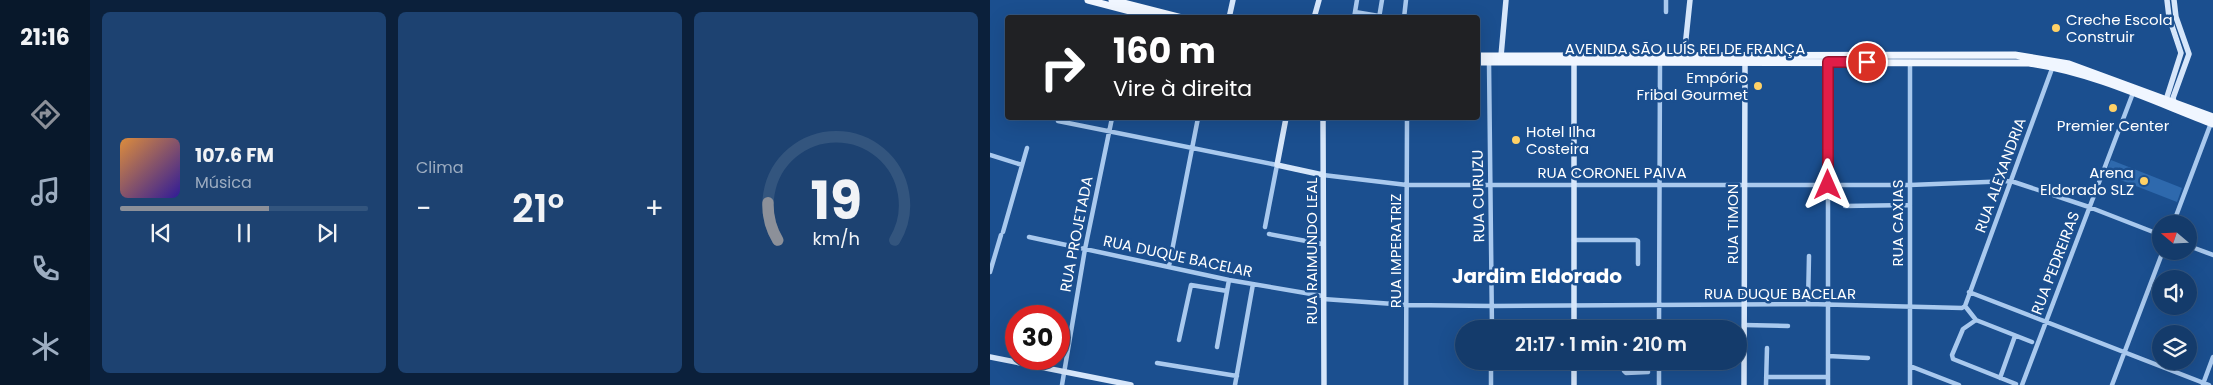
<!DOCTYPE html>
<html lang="pt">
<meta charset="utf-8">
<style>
:root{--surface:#143b6b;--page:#1d4271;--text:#f1f3f6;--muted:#9dadc1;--line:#33557e;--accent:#8c9099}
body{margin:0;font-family:Poppins,sans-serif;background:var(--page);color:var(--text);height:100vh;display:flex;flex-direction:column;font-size:19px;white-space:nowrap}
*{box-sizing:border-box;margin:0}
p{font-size:16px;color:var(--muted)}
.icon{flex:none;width:28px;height:28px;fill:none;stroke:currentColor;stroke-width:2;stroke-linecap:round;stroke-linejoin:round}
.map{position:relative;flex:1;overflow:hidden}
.side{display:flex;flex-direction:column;gap:12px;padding:12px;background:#0b203b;width:900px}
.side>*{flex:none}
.hud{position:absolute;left:15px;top:15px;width:475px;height:105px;border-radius:5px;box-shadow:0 5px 20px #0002,0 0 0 1px var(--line);background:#202124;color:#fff;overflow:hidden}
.needle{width:32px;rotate:289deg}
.buttons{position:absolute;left:1162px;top:215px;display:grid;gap:10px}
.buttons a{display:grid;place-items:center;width:45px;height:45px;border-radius:50%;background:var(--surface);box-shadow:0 5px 20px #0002,0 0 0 1px var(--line);font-size:25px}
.speed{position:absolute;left:15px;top:305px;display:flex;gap:10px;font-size:25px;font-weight:700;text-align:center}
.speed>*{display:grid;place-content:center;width:65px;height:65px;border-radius:50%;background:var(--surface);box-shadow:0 5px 20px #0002,0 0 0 1px var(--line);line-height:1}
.speed .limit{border:8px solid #d22;background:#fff;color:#111}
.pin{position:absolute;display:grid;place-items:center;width:42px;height:42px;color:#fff;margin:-21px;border:2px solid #fff;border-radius:50%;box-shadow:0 1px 5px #0007}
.me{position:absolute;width:55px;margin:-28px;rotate:0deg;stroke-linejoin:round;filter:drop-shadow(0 0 4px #0008)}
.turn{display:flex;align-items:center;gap:18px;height:105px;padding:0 25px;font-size:22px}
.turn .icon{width:65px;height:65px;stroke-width:2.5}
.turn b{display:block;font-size:35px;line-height:42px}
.big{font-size:38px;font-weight:600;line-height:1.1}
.side .widget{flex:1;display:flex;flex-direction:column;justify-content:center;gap:8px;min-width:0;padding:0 18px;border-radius:8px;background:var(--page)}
.side .dial{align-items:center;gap:0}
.dial svg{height:130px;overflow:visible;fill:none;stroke:var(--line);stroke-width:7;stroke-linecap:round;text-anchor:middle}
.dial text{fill:var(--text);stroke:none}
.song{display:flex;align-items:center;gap:15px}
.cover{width:60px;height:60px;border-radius:8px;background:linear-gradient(135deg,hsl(30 70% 55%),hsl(250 70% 35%))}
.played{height:5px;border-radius:2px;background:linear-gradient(90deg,var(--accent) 60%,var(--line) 60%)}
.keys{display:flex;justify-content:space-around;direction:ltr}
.heat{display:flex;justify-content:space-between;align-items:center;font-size:28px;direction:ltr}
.side .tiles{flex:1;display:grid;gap:12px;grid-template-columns:repeat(3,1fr)}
.trip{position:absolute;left:465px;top:320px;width:292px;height:50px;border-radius:25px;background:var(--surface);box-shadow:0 5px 20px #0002,0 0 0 1px var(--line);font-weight:600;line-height:50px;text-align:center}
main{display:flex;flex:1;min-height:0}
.tab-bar{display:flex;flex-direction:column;width:90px;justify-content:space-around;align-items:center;background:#08182b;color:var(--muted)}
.tab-bar .icon{width:35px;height:35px}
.tab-bar .selected{color:var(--accent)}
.tab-bar b{font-size:22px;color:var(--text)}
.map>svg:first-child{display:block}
.green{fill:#2e69ad}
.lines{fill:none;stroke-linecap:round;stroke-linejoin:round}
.street{stroke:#a9c9ee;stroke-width:4.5}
.secondary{stroke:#d6e6fa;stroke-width:5.5}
.primary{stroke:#f0f6ff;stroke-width:7}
.route-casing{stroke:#92132f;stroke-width:12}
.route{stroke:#e11d48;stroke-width:9}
.poi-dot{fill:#ffd166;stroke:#1b4f8f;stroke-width:2}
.labels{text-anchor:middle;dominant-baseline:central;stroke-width:5;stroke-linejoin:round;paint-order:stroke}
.poi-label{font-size:15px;fill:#fff;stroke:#1b4f8f;text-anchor:start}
.street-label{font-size:15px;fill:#fff;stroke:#1b4f8f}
.district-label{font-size:20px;font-weight:bold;fill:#fff;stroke:#1b4f8f}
</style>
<main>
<nav class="tab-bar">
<b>21:16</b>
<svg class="icon selected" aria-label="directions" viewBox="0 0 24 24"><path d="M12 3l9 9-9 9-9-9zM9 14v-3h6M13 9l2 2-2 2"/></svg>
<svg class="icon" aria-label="music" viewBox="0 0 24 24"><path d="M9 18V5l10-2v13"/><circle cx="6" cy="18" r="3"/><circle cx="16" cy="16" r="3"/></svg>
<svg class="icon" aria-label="phone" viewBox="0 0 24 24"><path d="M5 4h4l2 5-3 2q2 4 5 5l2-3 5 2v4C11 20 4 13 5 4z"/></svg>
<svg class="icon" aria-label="climate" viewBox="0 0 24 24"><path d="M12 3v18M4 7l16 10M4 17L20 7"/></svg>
</nav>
<section class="side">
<div class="tiles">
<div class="widget">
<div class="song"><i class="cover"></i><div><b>107.6 FM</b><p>Música</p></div></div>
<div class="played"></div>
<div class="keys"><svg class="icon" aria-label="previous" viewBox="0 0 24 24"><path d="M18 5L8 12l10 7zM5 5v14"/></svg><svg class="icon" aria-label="pause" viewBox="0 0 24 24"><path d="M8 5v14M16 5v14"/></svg><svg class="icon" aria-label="next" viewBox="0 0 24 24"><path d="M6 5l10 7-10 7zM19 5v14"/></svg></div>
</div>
<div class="widget"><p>Clima</p>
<div class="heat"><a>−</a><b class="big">21°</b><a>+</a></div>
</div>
<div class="widget dial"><svg viewBox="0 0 100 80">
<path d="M14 69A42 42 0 1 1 86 69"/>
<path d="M14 69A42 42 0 0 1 8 46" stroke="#8c9099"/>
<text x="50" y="56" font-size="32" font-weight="700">19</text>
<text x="50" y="72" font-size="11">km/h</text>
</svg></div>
</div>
</section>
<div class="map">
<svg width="1223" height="385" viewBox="0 0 1223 385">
<rect width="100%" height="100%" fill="#1b4f8f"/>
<!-- green -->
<path class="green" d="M1121,160L1192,188L1187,202L1115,174Z"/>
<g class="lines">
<!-- street -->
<path class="street" d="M365,12L389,16
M676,12V0
M364,18L367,0
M389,18L392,0
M414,18L416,0
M499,62L502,329
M920,62V385
M68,121L287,165L275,227
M0,155L32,165
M333,175L417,185H920L1021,181L1099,207L1171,235
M855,206L920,205
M1183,224L1221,123
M13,232L37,148
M279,234L332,244
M39,237L239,280L333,296
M584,240H646L648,241V264
M1199,246L1223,255
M179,266L208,118
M0,272L11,235
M979,292L1219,385
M333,299L418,305L502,306L818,304L972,308L975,306L1063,66
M818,304L819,256
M975,306L986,320L1042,342
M986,320L973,329L962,355L963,359L1026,384
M754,325L798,326
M669,329L670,62
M189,340L201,285L237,291
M227,347L239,280
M838,356L878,358
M669,361V385
M167,363L247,376
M637,363L656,364L658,372L636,373L634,371V366Z
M920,366L969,385
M776,377H838
M1010,378L1025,336
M1213,384L1223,357
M72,385L95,249L122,118
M245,385L263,284
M416,385L417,118
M501,385V361
M776,385L777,348
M838,385V62
M1032,385L1143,93
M1122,385L1173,251"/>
<!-- secondary -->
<path class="secondary" d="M239,18L243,0
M324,18L329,0
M511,56L516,0
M694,57L700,0
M1184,102L1183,98L1199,54L1186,17L1184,0
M1175,103L1191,53L1179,17L1177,0
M296,118L287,165L333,175
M333,118L334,385
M584,329V62
M0,357L141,385
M584,361V385
M754,385L755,62"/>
<!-- primary -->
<path class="primary" d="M98,0L167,18
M122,0L192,18
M488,56L1025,55L1079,64L1223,117
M488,62L1039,63C1103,72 1163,101 1223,124"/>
</g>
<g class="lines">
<defs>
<path id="route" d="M838,185V62H877"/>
</defs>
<!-- route casing -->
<use href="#route" class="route-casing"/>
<!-- route -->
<use href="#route" class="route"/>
</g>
<!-- markers -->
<g class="poi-dot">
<circle cx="1066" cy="28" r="5"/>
<circle cx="768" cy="86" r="5"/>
<circle cx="1123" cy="108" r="5"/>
<circle cx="526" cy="140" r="5"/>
<circle cx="1154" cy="181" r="5"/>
</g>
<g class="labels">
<!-- poi labels -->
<g class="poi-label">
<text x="1076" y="19">Creche Escola<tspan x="1076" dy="17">Construir</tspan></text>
<text x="758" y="77" text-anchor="end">Empório<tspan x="758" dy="17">Fribal Gourmet</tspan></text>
<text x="1123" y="125" text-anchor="middle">Premier Center</text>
<text x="536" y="131">Hotel Ilha<tspan x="536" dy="17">Costeira</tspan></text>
<text x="1144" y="172" text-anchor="end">Arena<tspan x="1144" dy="17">Eldorado SLZ</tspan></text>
</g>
<!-- street labels -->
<g class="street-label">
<text x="695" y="48">AVENIDA SÃO LUÍS REI DE FRANÇA</text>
<text x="622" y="172">RUA CORONEL PAIVA</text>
<text transform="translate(1010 175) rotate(-70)">RUA ALEXANDRIA</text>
<text transform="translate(488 196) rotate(-91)">RUA CURUZU</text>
<text transform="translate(907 223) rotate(-90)">RUA CAXIAS</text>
<text transform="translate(742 224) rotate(-90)">RUA TIMON</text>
<text transform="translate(86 234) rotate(-79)">RUA PROJETADA</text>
<text transform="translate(321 251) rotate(-90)">RUA RAIMUNDO LEAL</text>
<text transform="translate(405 251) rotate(-90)">RUA IMPERATRIZ</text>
<text transform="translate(188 256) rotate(12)">RUA DUQUE BACELAR</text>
<text transform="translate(1065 263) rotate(-69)">RUA PEDREIRAS</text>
<text x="790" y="293">RUA DUQUE BACELAR</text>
</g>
<!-- district labels -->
<g class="district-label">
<text x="547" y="276">Jardim Eldorado</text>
</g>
</g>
</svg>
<div class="buttons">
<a><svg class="needle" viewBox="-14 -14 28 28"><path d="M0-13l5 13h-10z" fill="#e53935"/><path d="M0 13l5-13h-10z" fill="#9dadc1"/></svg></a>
<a><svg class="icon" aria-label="sound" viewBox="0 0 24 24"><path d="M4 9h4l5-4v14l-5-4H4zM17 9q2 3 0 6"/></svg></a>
<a><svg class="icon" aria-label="layers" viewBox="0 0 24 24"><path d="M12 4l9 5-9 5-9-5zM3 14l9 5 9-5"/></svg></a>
</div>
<div class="speed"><div class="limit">30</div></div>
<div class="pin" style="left:877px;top:62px;background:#d93025"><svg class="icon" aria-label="arrive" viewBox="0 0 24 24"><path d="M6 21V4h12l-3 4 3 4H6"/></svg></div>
<svg class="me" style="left:838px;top:185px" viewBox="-20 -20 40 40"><path d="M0-17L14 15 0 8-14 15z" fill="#e11d48" stroke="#fff" stroke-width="4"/></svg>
<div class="trip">21:17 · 1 min · 210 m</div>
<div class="hud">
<div class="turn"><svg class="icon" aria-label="right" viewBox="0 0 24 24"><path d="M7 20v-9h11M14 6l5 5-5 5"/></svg><div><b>160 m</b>Vire à direita</div></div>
</div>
</div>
</main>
